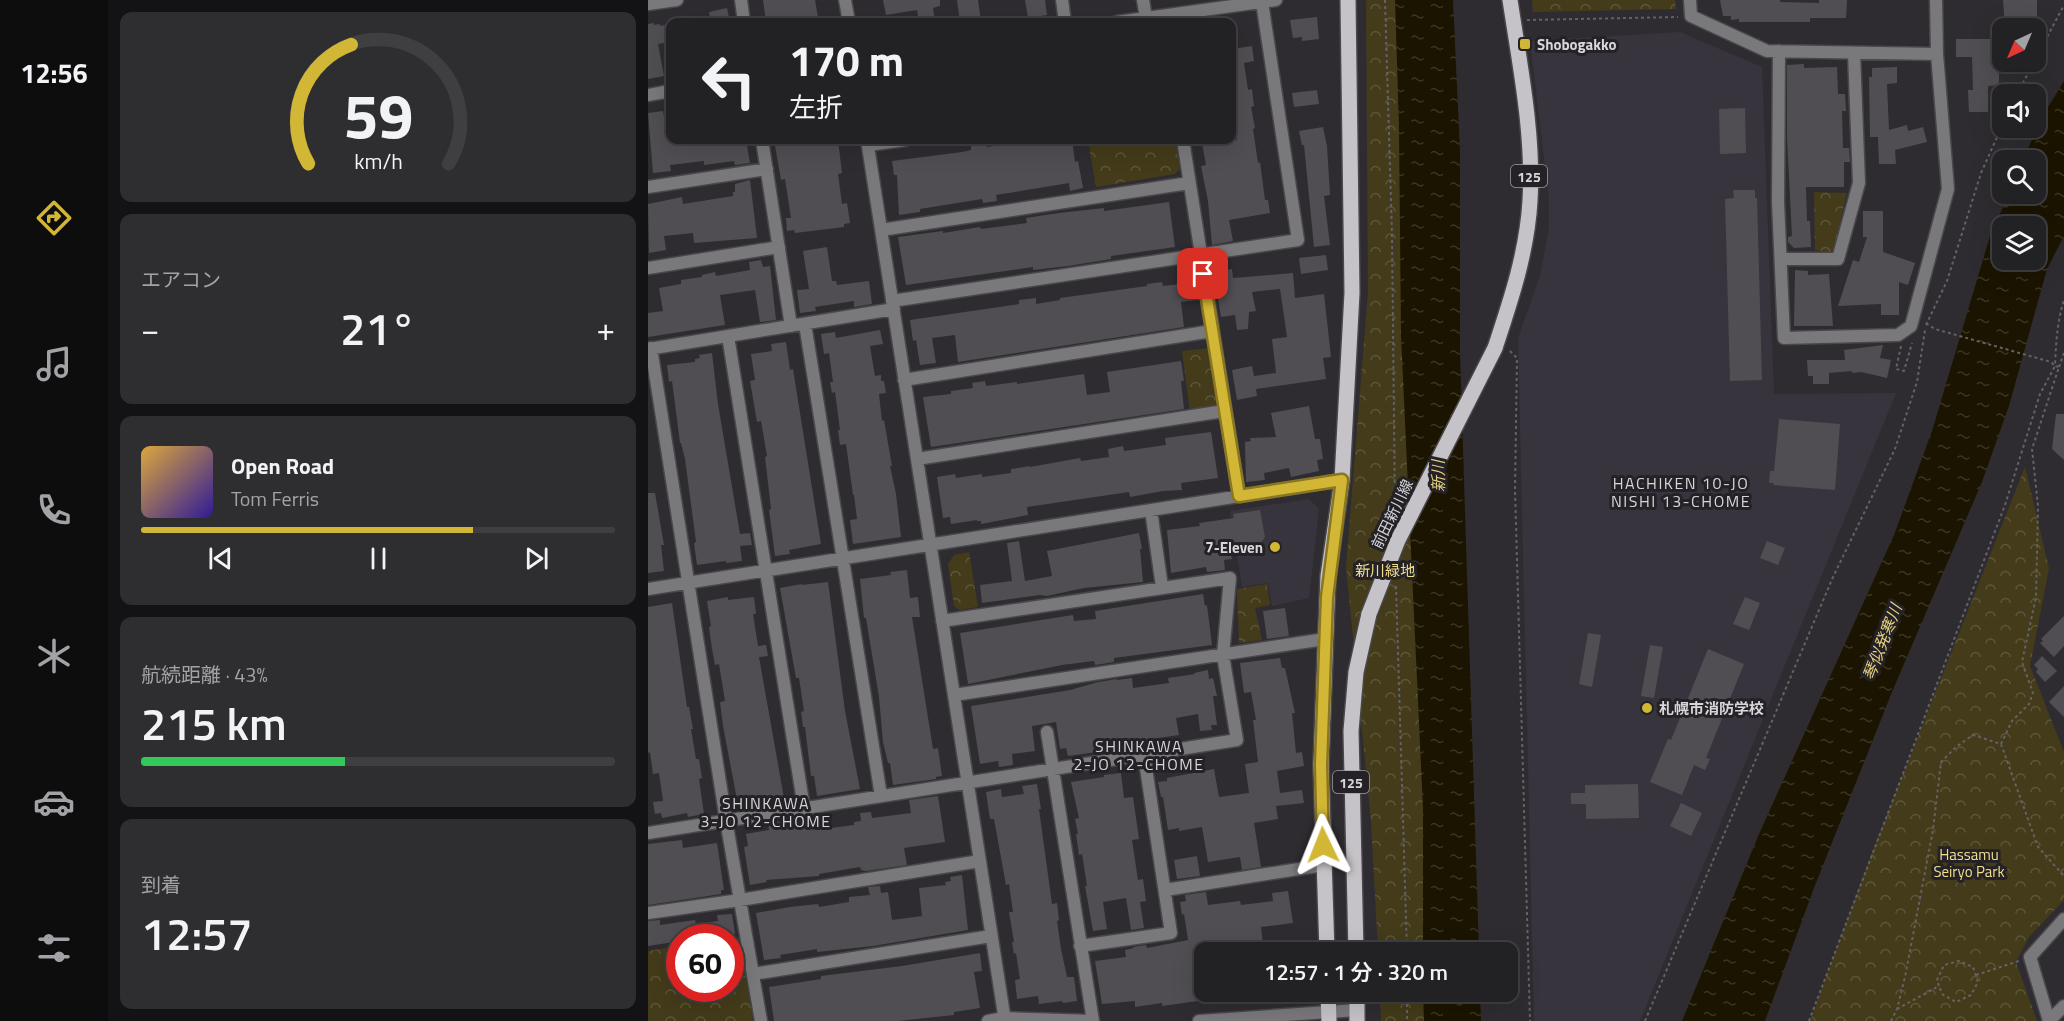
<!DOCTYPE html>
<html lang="ja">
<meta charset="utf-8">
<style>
:root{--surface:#222124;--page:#2e2e31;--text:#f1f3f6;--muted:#a2a3a6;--line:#3f3e41;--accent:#d2b635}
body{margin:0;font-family:"Titillium Web","Noto Sans JP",sans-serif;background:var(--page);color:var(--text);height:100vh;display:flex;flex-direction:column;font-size:22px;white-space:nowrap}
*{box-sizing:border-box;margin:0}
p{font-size:20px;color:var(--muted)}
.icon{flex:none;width:33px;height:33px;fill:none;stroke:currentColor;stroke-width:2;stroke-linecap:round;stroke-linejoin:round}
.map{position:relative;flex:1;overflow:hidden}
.side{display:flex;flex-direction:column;gap:12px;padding:12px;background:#131214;width:540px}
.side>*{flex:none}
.hud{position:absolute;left:18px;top:18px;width:570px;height:126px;border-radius:12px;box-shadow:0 6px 24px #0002,0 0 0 2px var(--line);background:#222124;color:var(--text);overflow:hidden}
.needle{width:39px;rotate:224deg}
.tools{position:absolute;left:1344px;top:18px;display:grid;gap:12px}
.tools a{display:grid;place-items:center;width:54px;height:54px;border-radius:12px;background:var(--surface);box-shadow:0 6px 24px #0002,0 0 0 2px var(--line);font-size:30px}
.speed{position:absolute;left:18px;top:924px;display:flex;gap:12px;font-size:30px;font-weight:700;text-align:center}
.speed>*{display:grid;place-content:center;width:78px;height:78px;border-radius:50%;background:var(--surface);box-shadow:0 6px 24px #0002,0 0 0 2px var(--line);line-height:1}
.speed .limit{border:9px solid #d22;background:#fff;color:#111}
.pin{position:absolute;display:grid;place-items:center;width:51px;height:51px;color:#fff;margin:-26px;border-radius:12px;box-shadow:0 3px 9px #0006}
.me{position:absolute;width:66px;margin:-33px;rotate:358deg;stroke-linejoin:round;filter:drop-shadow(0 0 4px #0008)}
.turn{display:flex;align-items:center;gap:21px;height:126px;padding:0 24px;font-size:27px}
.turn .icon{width:78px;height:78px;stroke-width:2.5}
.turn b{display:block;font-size:42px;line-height:51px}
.big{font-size:45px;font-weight:600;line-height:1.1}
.side .card{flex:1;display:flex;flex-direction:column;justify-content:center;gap:9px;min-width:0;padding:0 21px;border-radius:12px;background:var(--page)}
.side .dial{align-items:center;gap:0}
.dial svg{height:156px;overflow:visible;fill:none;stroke:var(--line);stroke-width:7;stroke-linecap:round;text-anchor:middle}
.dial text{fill:var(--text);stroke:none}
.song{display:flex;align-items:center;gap:18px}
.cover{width:72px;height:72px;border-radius:9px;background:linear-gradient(135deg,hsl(40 70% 55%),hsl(250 70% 35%))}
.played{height:6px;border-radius:3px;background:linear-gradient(90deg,var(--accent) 70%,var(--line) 70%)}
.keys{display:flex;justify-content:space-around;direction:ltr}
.heat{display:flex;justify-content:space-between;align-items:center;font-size:33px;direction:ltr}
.charge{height:9px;border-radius:4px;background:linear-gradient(90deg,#34c759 43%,var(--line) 0)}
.trip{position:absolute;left:546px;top:942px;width:324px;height:60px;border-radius:12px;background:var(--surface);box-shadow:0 6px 24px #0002,0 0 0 2px var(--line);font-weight:600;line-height:60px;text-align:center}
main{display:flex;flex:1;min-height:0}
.tabs{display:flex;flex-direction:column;width:108px;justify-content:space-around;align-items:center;background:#0e0d0e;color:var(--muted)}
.tabs .icon{width:42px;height:42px}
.tabs .current{color:var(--accent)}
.tabs b{font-size:27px;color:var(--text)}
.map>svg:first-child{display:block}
.built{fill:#38343d}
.park{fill:url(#park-crowns)}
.water{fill:url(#water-ripples);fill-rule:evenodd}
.building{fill:#504e53}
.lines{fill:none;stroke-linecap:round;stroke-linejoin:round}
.street-casing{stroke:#49474b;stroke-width:15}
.primary-casing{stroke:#49474b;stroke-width:18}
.path{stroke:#646266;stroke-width:2;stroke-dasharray:3 3;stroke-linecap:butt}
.street{stroke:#79787a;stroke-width:12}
.primary{stroke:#c5c3c7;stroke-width:15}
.primary-bridge-casing{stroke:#49474b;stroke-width:18;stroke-linecap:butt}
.primary-bridge{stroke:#c5c3c7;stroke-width:15}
.route-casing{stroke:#887622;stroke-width:15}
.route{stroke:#d2b635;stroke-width:10}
.poi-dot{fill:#d2b635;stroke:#242226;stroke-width:2}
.labels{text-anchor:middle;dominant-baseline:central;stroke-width:6;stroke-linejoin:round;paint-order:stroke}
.shield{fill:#242226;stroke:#a19fa3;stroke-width:1.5}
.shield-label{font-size:14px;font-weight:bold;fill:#d6d5d8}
.poi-label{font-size:15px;font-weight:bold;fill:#d6d5d8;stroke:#242226;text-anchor:start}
.street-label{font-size:15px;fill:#d6d5d8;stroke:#242226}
.park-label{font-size:15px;fill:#f3df8a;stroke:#242226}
.water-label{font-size:16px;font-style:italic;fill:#e6d17d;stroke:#242226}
.neighbourhood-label{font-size:16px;letter-spacing:1.5px;fill:#d6d5d8;stroke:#242226}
</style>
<main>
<nav class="tabs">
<b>12:56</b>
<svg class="icon current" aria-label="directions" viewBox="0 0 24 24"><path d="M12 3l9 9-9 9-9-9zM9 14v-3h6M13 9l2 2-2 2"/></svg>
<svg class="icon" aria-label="music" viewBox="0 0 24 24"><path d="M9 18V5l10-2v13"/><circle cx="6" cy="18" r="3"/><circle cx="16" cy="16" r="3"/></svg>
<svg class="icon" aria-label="phone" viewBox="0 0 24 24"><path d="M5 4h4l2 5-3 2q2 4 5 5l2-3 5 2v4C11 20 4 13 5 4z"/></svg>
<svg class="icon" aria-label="climate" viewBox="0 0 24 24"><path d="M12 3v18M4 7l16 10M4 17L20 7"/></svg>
<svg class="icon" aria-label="car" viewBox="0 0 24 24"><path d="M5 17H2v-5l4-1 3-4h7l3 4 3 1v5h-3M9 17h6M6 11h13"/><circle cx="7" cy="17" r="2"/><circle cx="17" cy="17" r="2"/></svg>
<svg class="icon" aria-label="filters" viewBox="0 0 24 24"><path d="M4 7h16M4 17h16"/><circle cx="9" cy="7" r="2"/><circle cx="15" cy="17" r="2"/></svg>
</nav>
<section class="side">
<div class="card dial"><svg viewBox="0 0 100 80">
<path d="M14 69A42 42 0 1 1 86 69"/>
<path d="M14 69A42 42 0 0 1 36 8" stroke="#d2b635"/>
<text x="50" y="56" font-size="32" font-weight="700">59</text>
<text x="50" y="72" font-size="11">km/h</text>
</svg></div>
<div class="card"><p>エアコン</p>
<div class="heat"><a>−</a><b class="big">21°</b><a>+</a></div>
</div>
<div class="card">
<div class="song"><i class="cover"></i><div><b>Open Road</b><p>Tom Ferris</p></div></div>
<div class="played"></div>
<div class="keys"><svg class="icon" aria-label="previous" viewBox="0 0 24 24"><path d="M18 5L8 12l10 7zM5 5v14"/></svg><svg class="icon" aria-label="pause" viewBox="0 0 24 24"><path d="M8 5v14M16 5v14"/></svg><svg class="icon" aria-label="next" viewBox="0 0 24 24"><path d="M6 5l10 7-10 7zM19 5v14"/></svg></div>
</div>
<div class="card"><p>航続距離 · 43%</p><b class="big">215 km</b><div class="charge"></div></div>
<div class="card"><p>到着</p><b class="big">12:57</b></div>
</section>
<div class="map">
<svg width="1416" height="1021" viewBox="0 0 1416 1021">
<defs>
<pattern id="park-crowns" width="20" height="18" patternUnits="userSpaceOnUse" patternTransform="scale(1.5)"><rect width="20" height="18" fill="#433b19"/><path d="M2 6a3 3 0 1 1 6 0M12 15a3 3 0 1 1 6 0" fill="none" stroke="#5d563a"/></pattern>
<pattern id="water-ripples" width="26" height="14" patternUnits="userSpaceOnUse" patternTransform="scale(1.5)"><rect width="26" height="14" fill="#1b1400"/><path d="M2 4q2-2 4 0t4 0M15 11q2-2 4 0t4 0" fill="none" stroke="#3b3524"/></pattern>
</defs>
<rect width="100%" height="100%" fill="#2e2c30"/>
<!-- built -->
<path class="built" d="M1032,32L1114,67L1126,394L1248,393L992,1021H886L870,338L892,276L901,228V199L882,41Z
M661,499L671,509L661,598L624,606L620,583L594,587L582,511Z"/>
<!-- park -->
<path class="park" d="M718,0H771L783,952H730L723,821L698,567L720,292Z
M884,0H1027L1028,9L885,12Z
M440,140H527L532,169L527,174L448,187Z
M1166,192L1199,193L1185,253L1167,250Z
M562,348L572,408L542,411L534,351Z
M1377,467L1401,568L1382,666L1416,752V900L1381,937L1368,962L1389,1021H1162L1223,855Z
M321,552L330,607L311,610L306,606L300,564L306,555Z
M619,584L622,605L607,608L614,640L591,643L589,589Z
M91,938L105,1021H0V951L31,946L32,988H82L83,939Z
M732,992H782L781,1021H733Z"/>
<!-- water -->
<path class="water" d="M747,0H805L812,151V353L831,952H775V808L753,336L751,126Z
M1416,81V236L1399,269L1361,406L1334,482L1244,692L1166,888L1117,1021H1034L1111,834L1246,535L1284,431L1342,236L1361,194H1388V160H1375L1394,117ZM1354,226H1388V260H1354Z
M775,992H832L833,1021H776Z"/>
<!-- building -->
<path class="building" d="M115,0H167L170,17L118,22Z
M235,0H292V6L285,8L287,22H271L269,10L238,15Z
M309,0H330L333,21L312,22Z
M377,0H397L399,15L380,18Z
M1072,0H1132V2L1171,3V0H1199L1198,18H1162V22H1091V19L1083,20V16H1075Z
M1355,0H1389V21L1368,22V26L1357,27Z
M79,8L82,22H63L61,12Z
M669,17L671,39L654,41V37L645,38L642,20Z
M6,23V25L12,24V26L22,24V42L10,44L16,76L0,79V24Z
M1308,39H1354V57H1351V85L1340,86V112H1321L1320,90H1325L1324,57H1308Z
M604,46L606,61L596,63L600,90L604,89L606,106L603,107L607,128L605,129L610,163L612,162L617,200H620L622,213L581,220L585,241L564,245L560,201L553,166L558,165L554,143L589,140L584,109V49Z
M1156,64V68L1189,67L1190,94H1197L1198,111H1194L1195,148H1201L1202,162H1196V187H1158L1159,221H1162L1163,247L1146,248L1140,242V237L1144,236L1139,138V65Z
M1249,67V83L1239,84L1241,130L1259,125L1260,131L1275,127L1279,142L1247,150L1248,164H1231L1230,137H1222L1221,77H1224V68Z
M669,90L671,104L646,107L644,93Z
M1097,108L1098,153L1072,154L1071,109Z
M15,111L20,140H98L102,163L87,165L86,161L56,165V161L22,165L23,171L5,173L0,113Z
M675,127L679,146L682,195L676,196L682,245L666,247L656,145H654L651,131Z
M126,140H190L194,173L190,174L194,204L199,203L202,223L196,224V227L147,233L146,230L139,231L138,218H143L137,179L133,180Z
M387,140H424L427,162L430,161L435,188L422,191L421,183L348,195L349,201L335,203L334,199L272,209V212L251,215L249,175H246L244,161L314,152L323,150V144L338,142L339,147Z
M102,180L109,238L46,243L45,233L16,236L18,250L1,253L0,204L34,197L35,204L85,196V192H87V184Z
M1085,190H1107V198H1109L1114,380L1082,381L1077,199L1086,198Z
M521,202L527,247L463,256V259L420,266L385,270V267L258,285L250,237L295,231V233L332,227L333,229L379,223L378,218L411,213L456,208V211Z
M1215,211H1235V252L1267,263L1260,285L1251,282V315H1233V304L1190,306L1205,260L1211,262L1219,237H1215Z
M179,247L184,281H188L189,285L221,281L224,304L206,307V301L167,307L168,311L152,313L149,290L161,289L155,251Z
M678,255L680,270L653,274L651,258Z
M113,260L115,267L122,266L128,320L112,322L107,290L72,295L77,325L0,337V313L15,311L11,288L33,284V280L54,277V275L67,272L68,276L102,270L101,262Z
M584,269L585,278L645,273L647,298L676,294L683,357L675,358L678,379L608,389L609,396L589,400L584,370L604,366L606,376L628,373L624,339L639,337L632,289L604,292L608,311L601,312L600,329L589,330L587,315L573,317L570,299H568L565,272Z
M1147,270L1160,271V275L1181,274L1185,326H1146Z
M514,282L515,286L549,282L552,300L533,302L536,327L310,362L307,335L284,338L288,363L272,365L268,340L265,341L262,320L371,304V300L388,298V304L412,300V298L499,286V284Z
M232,330L235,344L222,346L227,376L233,375V381H236L238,393L231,394L234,421L236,420L244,466H242L248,494L253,537L205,544L202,520L209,519L206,495H205L198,444L192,445L190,430H192L187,392L184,393L182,382H185L181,353L176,354L173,334L187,332L188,338Z
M138,342L142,370L145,369L148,388L173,544L141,550L142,554L127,556L121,510L123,509L117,457L119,456L113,421L109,422L102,381L107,380L103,354L124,351L123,344Z
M1235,345L1232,358L1243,360L1239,378L1213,372L1204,373V371L1181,373V384H1165V376H1160L1159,360H1197L1196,350Z
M64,353L70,404L92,534L102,533L104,545L92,546L94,561L78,563V561L49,565L46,543L48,542L37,459L33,443H32L24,381L21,382L19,365L47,362V359L52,358L51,355Z
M533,361L536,381H533L536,409L283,447L275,397L303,394V391L325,388L324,383L337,381L338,386L369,382V384L436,374L439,395L462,392L459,372Z
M661,406L667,439H672L675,459L669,460L671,471L643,477L641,468L616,473L617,480L598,482L597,442L603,441L602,438L628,437L623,413Z
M1408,414H1416V460L1404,449Z
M1131,419L1192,424L1187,490L1125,485L1126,483H1121L1122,471H1126Z
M563,432L570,478L533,483L534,490L515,491L482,497L481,492L379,507L380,515L333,524V521H329V520L303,524L302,517L295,518L289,477L307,474L308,478L334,474V477L363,473V469L382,466V467L432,458L433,461L461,457L460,449L475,446L476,451L518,445L517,438Z
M0,493H7L16,545H13L16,571L0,573Z
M612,510L617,537L610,547L582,550L584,559L576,560L577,570L559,572L558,567L523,573L519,530L552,526L551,523L586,518L585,514Z
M491,533L494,549H492L495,582L436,588L399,596L392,595L334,603L332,585L364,581L359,543L371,541L377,581L404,576L399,551Z
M1119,541L1137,548L1130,565L1112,558Z
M259,570L262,598L270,597L272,617H264L285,749L290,748L294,776L288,777V779L245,785L242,763H240L235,742L231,697L218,618H216L212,579L243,575L242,572Z
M180,582L197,711L212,789L169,796L166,776H163L157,727H155L153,712L156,711L151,678H148L132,588L154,584V585Z
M555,594L557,606L559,605L564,645L466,658V662L447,665L446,661L414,665L320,684L312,633L425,615L426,621L448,619L447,611Z
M80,597V600L106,597L108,614H105L110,646L118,645L120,656L111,657L136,798L103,803L104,808L91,810L75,726L72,702L77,701L71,664L67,665L64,649L61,627L63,626L59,601Z
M1097,597L1112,603L1101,630L1085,624Z
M24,603L39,707H41L45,729H43L48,759H51L54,778L51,779L56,814L40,817L39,813L14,818L13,813L7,814L5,802L15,801L11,773L5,774L2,752L0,753V607Z
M637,608L641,636L619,639L615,611Z
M1416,616V646L1406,657L1392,643L1395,641L1393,639Z
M940,633L953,635L944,687L931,684Z
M1002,645L1015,647L1006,698L993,696Z
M1060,649L1096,664L1058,758L1062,759L1057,770L1046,765L1034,795L1002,782L1020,739L1023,740Z
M1394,656L1409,671L1397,682L1388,672L1390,669L1386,665Z
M632,658L634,668H637L647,713H644L648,753L654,752L656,766L629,771L632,793L654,790L656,803L628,806L630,819L606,823L613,867L594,870L592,857L560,862L554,827L531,831V828L520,830L515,797H513L510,782L519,781V778L566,769L571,797L601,793L597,764L610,762L605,720H608L603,692L596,693L592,663Z
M560,670L561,679L565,678L569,696H565L569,725H563L564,730L552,731L550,714L528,718L531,735L503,739L504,744L420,756L418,748L412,749L408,722L384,726L387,751L364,754L365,765L351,767L350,761L332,764L323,706L422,690L450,682L469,679V680L484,678L485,688L521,683L520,678L547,674L546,673Z
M1416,686V717L1401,702Z
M473,773L476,798L485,797L491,839L484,840L490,880L495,879L498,901L492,902L496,928L483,930L478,898L455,902L459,929L445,931L437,886H439L434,854L431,855L428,834H430L427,819L431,818L423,782L456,777V775Z
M389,784L393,809H391L404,904L409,903L411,920L409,921L413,949L419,977H426L429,1001L415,1003L414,1001L391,1004L390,996L369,999L367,980L372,979L368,953L366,954L364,942H366L361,912H365L361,884L358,885L346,819H342L338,792L353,789L354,797L376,794L374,786Z
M990,784L991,818L938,819V804H923V793H937V785Z
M290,796L297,842L256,848L259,865L218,871L213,870L212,867L171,874V876L118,880L119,882L102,885L96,847L100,846L98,834L121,830L120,824L141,820L142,823L166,820L167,830L206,825V822L213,821L212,813L223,812L224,818L263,813L261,800Z
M1033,803L1054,813L1043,836L1022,826Z
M34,840L35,848L69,843L76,890H73V894L0,905V844Z
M549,856L552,876L529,879L526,860Z
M314,875L320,930L225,946L169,952V949L132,955L133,958L116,960L108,913L142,907L170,904L171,907L201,902V897L222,895L220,887L232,886L233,893L240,892L244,920L274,916L271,888L298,885L297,882L303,881L302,877Z
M640,891L645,923L613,927L616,952H568L567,946L545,951L549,975L552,974L557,1000L514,1006V1003L487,1007V1001L454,1004L447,961L478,957L477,950L486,948L485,947L498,945L499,948L540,940L536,914L534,915L532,902L538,901L537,895L558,892L560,905L592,901L593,905L625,901L624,893Z
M84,914L87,934L65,938H25L26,942L0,946V921L12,920V925L47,920L48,924L70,921L69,915Z
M332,953L334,971L326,972L332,1008L306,1012V1015L250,1021H126L121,987L173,979V976L254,966Z
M562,992H578L579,1002L564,1004Z"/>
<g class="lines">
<defs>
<path id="street" d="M93,0L96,22
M197,0L201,22
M414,0L417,22
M495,0L498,18
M1042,0L1043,16L1119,51L1289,54
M0,4L29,0
M469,22L628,0
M1131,51L1130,202L1136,338L1250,335L1263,326L1300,189L1289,54L1288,0
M0,95L22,91
M114,140L143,326
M219,140L357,1021
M535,140L591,496
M220,145L257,140
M0,187L119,169
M233,230L541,183
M1133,259H1190L1211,183L1206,53
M0,268L131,247
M244,301L650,240L614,2
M157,324L233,796
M80,336L156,808
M3,348L78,820L113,1021
M0,349L246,309
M256,380L564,331
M269,459L576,411
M503,510L514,587
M0,589L694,480
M306,695L677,639
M399,732L445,1021
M0,833L589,740L575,655L582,578L294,621
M517,890L676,865
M0,913L92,900L332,861
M432,946L523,933L496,755
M105,974L343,936
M340,1021L356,1018L445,1021
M551,1021L709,1010
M1401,1021L1382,957L1416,919
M1401,1021L1416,1006"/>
<path id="primary" d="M847,348C863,300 879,252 882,201C886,135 872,66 862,0
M679,952L673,765L680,576L694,480L704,293L700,0
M708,952L703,731L708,672L721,614
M680,992L681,1021
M709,992V1021"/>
</defs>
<!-- street casing -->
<use href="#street" class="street-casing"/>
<!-- primary casing -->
<use href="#primary" class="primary-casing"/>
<!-- path -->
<path class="path" d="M737,0L744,235L747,512
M879,20L1030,17
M1388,58L1416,5
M1369,94L1386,62
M1278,325L1299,281L1333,173L1354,126
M1253,346L1248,369L1256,371L1264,343
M862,351L869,358L867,489L882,1021
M1411,367L1416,353
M748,586L759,952
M1353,744L1364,721L1381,704L1385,693L1374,662L1388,597L1390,506L1384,449L1411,367L1407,366C1408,343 1409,322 1416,300
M1328,975L1371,961
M759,992V1021
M1249,1009L1291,986L1289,980L1296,965L1311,961L1325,967L1330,982L1323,995L1308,1002L1294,994L1291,986
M997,1021L1185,577L1247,449L1269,382L1277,330
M1161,1021L1357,505L1392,394L1407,366L1403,362L1287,329L1279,324
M1243,1021L1249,1009L1257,977L1285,830L1293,762L1308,747L1325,735L1353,744L1390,847L1416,876"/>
<!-- street -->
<use href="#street" class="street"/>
<!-- primary -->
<use href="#primary" class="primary"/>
<defs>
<path id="primary-bridge" d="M721,614L750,540L847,348"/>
</defs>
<!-- primary-bridge casing -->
<use href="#primary-bridge" class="primary-bridge-casing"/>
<!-- primary-bridge -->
<use href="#primary-bridge" class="primary-bridge"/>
</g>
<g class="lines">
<defs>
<path id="route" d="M555,274L591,496L694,480L679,597L673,765L675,845"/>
</defs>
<!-- route casing -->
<use href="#route" class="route-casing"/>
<!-- route -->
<use href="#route" class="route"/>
</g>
<!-- markers -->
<g class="poi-dot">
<rect x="871" y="38" width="12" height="12" rx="3"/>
<circle cx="627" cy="547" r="6"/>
<circle cx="999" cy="708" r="6"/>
</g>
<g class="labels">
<!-- shield labels -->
<g class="shield">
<rect x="863" y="165" width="36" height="22" rx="4.5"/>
<rect x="685" y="771" width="36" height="22" rx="4.5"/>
</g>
<g class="shield-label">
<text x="881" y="176">125</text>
<text x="703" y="782">125</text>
</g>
<!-- poi labels -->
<g class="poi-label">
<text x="889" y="44">Shobogakko</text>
<text x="615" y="547" text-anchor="end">7-Eleven</text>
<text x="1011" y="708">札幌市消防学校</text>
</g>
<!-- street labels -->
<g class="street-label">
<text transform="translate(744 514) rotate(-64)">前田新川線</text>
</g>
<!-- park labels -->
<g class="park-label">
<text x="737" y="570">新川緑地</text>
<text x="1321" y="854">Hassamu<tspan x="1321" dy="17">Seiryo Park</tspan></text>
</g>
<!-- water labels -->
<g class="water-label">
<text transform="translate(790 476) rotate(-91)">新川</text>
<text transform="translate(1234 642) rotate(-69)">琴似発寒川</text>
</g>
<!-- neighbourhood labels -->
<g class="neighbourhood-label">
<text x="1033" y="483">HACHIKEN 10-JO<tspan x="1033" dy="18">NISHI 13-CHOME</tspan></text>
<text x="491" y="746">SHINKAWA<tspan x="491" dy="18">2-JO 12-CHOME</tspan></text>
<text x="118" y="803">SHINKAWA<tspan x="118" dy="18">3-JO 12-CHOME</tspan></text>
</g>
</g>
</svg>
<div class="tools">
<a><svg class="needle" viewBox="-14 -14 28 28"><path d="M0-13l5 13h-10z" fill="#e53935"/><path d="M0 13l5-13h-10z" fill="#a2a3a6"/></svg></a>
<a><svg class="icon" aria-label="sound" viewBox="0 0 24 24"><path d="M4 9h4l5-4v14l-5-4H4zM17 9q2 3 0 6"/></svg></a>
<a><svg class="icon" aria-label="search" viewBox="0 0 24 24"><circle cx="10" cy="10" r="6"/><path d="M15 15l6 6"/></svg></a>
<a><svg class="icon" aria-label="layers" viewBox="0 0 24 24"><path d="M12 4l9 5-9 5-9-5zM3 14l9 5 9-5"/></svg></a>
</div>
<div class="speed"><div class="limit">60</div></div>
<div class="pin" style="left:555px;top:274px;background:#d93025"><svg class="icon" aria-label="arrive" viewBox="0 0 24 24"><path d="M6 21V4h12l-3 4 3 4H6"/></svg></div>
<svg class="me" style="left:675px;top:845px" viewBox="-20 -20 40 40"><path d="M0-17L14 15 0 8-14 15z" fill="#d2b635" stroke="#fff" stroke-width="4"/></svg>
<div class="trip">12:57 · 1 分 · 320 m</div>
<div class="hud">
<div class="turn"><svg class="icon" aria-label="left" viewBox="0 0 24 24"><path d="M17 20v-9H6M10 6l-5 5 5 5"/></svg><div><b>170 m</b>左折</div></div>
</div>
</div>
</main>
